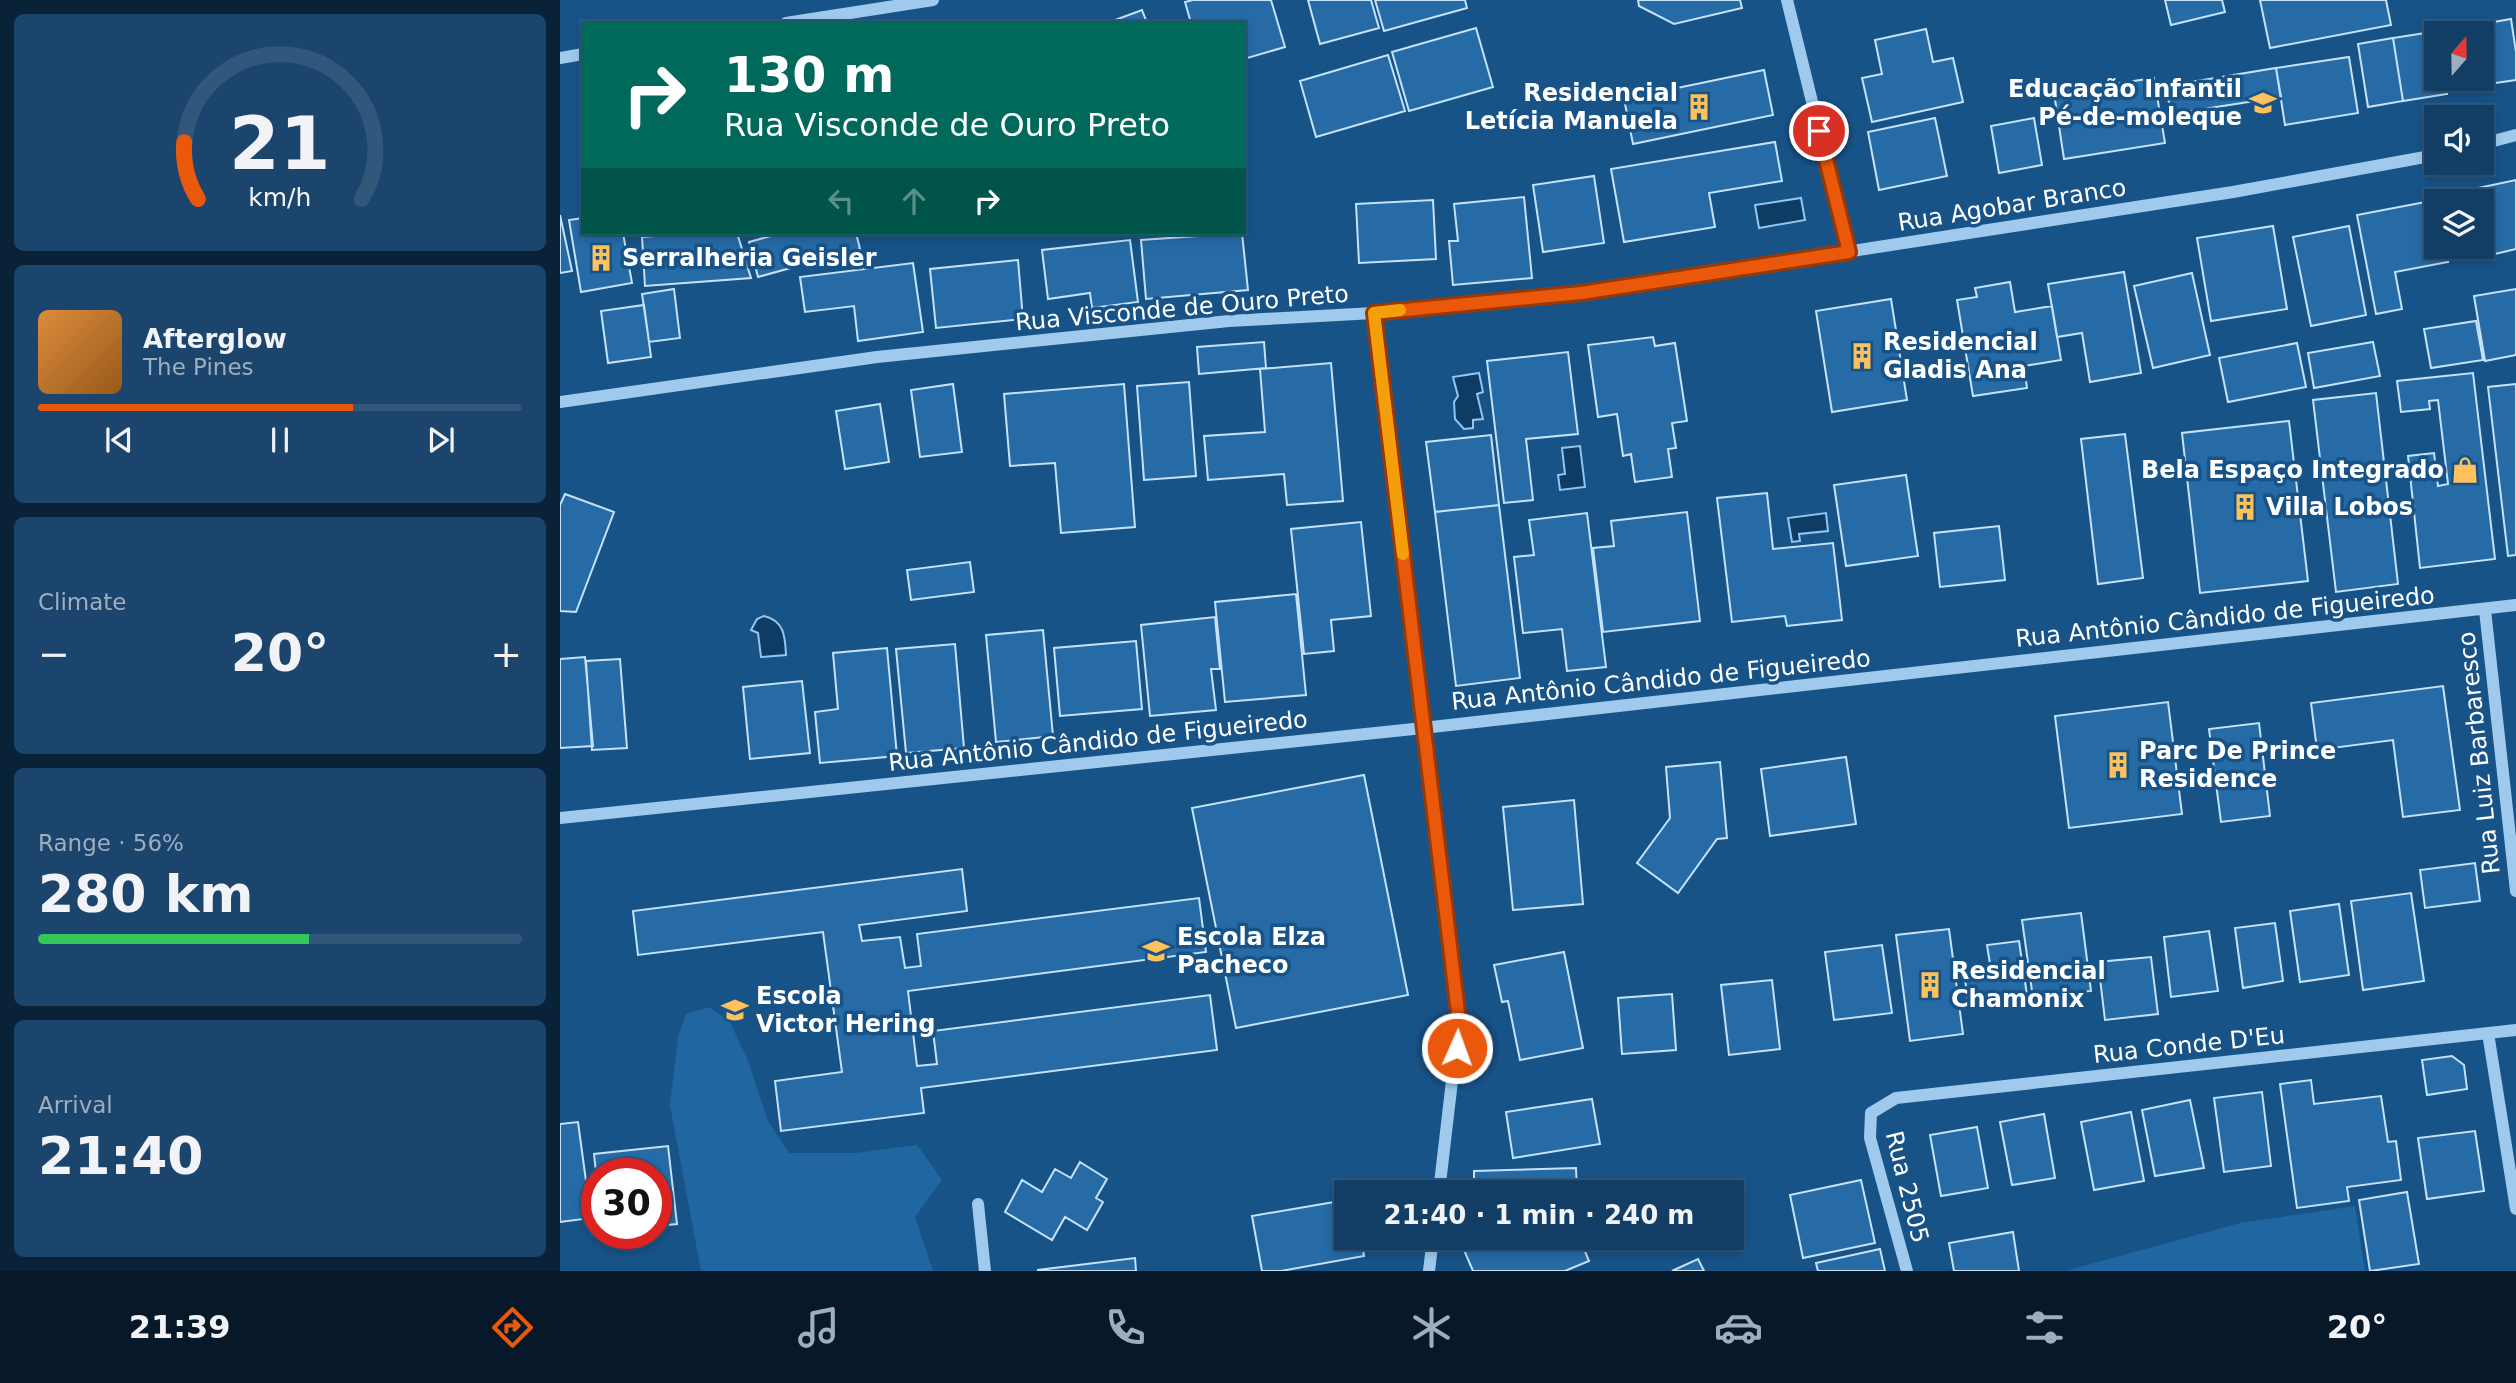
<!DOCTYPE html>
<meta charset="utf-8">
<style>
:root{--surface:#123e66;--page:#1b456c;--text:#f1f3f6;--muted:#9caebf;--line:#31577a;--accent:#ea580c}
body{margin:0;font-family:"DejaVu Sans",sans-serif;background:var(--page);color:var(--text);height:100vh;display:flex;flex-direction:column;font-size:26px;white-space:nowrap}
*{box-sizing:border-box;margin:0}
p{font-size:23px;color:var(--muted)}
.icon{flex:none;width:38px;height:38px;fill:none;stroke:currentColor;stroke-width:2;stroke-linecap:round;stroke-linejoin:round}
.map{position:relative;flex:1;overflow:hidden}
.panel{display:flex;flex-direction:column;gap:14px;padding:14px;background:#0a2238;width:560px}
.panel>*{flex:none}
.banner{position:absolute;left:21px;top:21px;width:665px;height:214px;border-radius:0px;box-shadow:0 4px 10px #0003,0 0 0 2px var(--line);background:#00695c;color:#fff;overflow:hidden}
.needle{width:46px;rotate:20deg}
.buttons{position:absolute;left:1864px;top:21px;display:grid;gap:14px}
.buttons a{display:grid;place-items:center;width:70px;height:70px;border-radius:0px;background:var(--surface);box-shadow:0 4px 10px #0003,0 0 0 2px var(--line);font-size:35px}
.speed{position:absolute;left:21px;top:1158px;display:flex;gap:14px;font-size:35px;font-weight:700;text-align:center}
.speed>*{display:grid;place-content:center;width:91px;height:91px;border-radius:50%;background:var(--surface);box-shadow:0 4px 10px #0003,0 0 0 2px var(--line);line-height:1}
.speed .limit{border:10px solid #d22;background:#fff;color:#111}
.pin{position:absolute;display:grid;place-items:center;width:60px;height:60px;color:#fff;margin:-30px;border:4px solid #fff;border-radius:50%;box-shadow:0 2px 7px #0007}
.me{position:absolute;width:77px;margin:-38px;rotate:2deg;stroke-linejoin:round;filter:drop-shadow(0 0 5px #0008)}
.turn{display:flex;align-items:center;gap:24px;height:147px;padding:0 28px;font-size:32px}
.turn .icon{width:91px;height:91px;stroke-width:2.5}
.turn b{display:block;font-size:49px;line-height:60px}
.lanes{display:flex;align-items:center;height:66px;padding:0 28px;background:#0003;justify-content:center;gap:35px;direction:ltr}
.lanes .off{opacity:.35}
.big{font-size:52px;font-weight:700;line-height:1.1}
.panel .card{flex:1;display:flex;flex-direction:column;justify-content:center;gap:10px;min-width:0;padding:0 24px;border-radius:10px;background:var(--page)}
.panel .dial{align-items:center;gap:0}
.dial svg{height:182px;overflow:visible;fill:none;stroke:var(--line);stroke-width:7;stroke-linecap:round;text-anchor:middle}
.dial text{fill:var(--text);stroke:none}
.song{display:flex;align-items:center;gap:21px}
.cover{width:84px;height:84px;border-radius:10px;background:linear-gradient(135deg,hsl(30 70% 55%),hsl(30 70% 35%))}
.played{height:7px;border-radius:4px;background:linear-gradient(90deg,var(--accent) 65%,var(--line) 65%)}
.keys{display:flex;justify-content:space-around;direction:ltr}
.heat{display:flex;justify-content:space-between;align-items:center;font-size:38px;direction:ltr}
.charge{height:10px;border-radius:5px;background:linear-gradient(90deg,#34c759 56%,var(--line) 0)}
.trip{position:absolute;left:774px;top:1180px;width:410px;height:70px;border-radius:0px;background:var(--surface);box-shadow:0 4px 10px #0003,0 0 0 2px var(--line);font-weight:700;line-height:70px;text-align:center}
.menu{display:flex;height:112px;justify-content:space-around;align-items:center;background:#071929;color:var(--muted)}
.menu .icon{width:49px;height:49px}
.menu .selected{color:var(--accent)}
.menu b{font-size:32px;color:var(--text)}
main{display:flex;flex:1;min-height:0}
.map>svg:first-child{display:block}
.green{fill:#2066a1}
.water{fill:#0f3c65;stroke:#92c6f0;stroke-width:2}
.building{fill:#266ba6;stroke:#c5e2fa;stroke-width:2}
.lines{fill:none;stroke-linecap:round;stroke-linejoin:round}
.minor{stroke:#9fcaed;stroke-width:12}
.route-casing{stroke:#983908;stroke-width:18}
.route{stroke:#ea580c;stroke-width:12}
.slow{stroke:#f59e0b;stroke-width:12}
.labels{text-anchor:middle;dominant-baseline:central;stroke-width:7;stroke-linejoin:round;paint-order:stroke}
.poi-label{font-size:24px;font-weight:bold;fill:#fff;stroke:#185388;text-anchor:start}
.street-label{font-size:24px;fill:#fff;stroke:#185388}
</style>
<main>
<section class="panel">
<div class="card dial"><svg viewBox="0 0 100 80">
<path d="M14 69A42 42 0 1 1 86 69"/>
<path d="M14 69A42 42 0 0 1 8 44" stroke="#ea580c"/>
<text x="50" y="56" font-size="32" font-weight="700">21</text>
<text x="50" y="72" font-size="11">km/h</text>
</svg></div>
<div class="card">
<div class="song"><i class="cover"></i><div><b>Afterglow</b><p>The Pines</p></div></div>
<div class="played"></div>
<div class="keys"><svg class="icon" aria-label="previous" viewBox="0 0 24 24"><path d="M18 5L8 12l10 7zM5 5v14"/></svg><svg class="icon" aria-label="pause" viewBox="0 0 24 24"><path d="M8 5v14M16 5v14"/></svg><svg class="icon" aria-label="next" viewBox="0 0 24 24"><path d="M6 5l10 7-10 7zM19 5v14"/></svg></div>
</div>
<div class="card"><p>Climate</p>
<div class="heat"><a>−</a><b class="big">20°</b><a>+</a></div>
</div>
<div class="card"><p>Range · 56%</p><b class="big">280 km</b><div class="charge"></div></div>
<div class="card"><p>Arrival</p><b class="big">21:40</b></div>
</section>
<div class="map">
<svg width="1956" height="1271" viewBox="0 0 1956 1271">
<rect width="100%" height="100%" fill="#185388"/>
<!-- green -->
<path class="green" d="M149,1007L170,1022L189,1063L207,1119L229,1153H296L357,1145L382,1180L355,1217L373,1271H141L110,1105L118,1037L126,1014Z
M1795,1206L1805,1271H1505L1680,1223Z"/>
<!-- water -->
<path class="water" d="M1241,198L1245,220L1199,228L1195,205Z
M919,373L923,392L917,394L923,419L913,420V428L904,429L895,419L894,402L898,396L893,377Z
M1020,446L1025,487L1000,490L998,475L1005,474L1002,448Z
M1266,513L1268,531L1239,534L1240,541L1232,542L1228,518Z
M204,616C225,621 225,637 226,655L201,657L198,633L191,630L197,619Z"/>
<!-- building -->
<path class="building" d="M633,0H711L725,47L684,59V23H631L625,2Z
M748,0H811L819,28L760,44Z
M815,0H905L907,8L824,31Z
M1078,0H1180L1182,8L1114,24L1079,6Z
M1605,0H1662L1665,12L1611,25Z
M1700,0H1826L1831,25L1710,48Z
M582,10L587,23H547Z
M1951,19L1956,52V80L1915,86L1914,79H1922V33H1906L1905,27Z
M916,28L933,87L849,111L832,52Z
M1366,29L1373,62L1393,58L1403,102L1312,122L1302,78L1322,74L1315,40Z
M1878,31L1876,79H1885L1887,94L1843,101L1833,38Z
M1833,38L1843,101L1808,107L1798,44Z
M828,55L845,111L756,137L740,81Z
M1789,57L1798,113L1725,125L1716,68Z
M1716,68L1721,97L1611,114L1606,86Z
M1204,70L1213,115L1073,144L1064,99Z
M1594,78L1605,143L1504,159L1494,93Z
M1375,118L1387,176L1319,190L1308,132Z
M1474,118L1482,165L1439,173L1431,126Z
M1215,142L1222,181L1149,193L1155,227L1064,242L1051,169Z
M1034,176L1044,243L983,252L973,185Z
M1956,180V249L1918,258L1916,247H1922V201H1906L1904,191Z
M964,197L972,278L893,285L889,241H898L894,204Z
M873,200L876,259L799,263L796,204Z
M1876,200V247H1885L1888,262L1835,272L1842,309L1816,314L1797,215Z
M0,215L12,271L0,273Z
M23,218V233H63L72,283L21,292L9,220Z
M1713,226L1727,309L1651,321L1637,238Z
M1789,226L1806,315L1751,326L1733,237Z
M136,233H177L191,278L85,286L82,237Z
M222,233H296L300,249L198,277L189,242Z
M682,233L688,290L586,299L581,240Z
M570,240L578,302L532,308L530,293L488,299L482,250Z
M458,260L463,319L376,328L370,269Z
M353,263L363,332L298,341L294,306L245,312L240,277Z
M1564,272L1581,373L1530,382L1522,333L1497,337L1488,284Z
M1632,273L1650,355L1593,368L1574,286Z
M1450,282L1455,312L1492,306L1501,360L1464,366L1467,388L1413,396L1397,300L1417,297L1415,288Z
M114,289L120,338L89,342L82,294Z
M1956,289V355L1925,361L1914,296Z
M1331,299L1347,400L1272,412L1256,311Z
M84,305L91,357L48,363L41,311Z
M1916,321L1923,360L1871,368L1864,329Z
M1093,337L1095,346L1115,343L1127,421L1112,423L1116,448L1108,449L1112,477L1075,482L1071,454L1063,456L1057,414L1038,417L1028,345Z
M704,342L706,368L639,374L637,347Z
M1813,342L1820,376L1754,388L1748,353Z
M1737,343L1746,387L1668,402L1659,358Z
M1008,352L1018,434L966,439L973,500L944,503L927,361Z
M771,363L783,501L727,505L724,474L648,480L644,436L705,432L700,369Z
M1913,373L1935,559L1860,568L1848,456L1874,453L1878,486L1888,484L1878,400L1869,401L1870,409L1841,412L1837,381Z
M629,382L636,476L584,480L577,386Z
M393,384L402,452L360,457L351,390Z
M564,384L575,527L501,533L495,463L450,466L444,394Z
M1956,384V555L1948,556L1928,387Z
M1816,393L1838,584L1776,592L1753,400Z
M320,404L329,462L285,469L276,411Z
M1729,421L1748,581L1640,593L1622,433Z
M1565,434L1583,578L1538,584L1521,439Z
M931,435L939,505L875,512L866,442Z
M1346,475L1358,556L1286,566L1274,485Z
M1207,493L1213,549L1273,543L1282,620L1227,626L1225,616L1172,622L1157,498Z
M5,494L54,512L16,612L0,611V505Z
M939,505L960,678L896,686L875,512Z
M1127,512L1140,621L1043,632L1033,548L1054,546L1051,521Z
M1027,513L1046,667L1007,671L1002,629L963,633L954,557L974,555L969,520Z
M801,522L811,616L771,620L774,651L744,654L731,529Z
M1439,526L1445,580L1380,587L1374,533Z
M410,562L414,592L351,600L347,570Z
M736,594L746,695L665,702L655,602Z
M655,617L660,669H651L656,710L590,716L581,625Z
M483,630L493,736L436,742L426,635Z
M576,641L582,709L500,716L494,648Z
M395,644L404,748L346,753L336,649Z
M327,648L337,756L260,763L255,712L278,709L273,653Z
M25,657L33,746L0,748V659Z
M60,659L67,748L32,750L26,661Z
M242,681L250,753L190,759L183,687Z
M1883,686L1900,810L1843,817L1833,740L1757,750L1751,703Z
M1608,702L1622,814L1509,828L1495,716Z
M1699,723L1710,816L1661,822L1649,729Z
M1286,757L1296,824L1210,836L1201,769Z
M1160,762L1167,838L1157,839L1118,893L1077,863L1110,818L1106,767Z
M804,775L848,995L676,1028L632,808Z
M1014,800L1023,904L953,910L943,807Z
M1915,863L1920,901L1865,908L1860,870Z
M402,869L407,911L299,925L302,941L340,937L345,968L361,966L357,934L639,898L646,952L348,991L357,1066L377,1064L373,1031L650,995L657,1050L361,1088L364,1113L221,1131L215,1081L282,1072L263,932L78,955L73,911Z
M1851,893L1864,981L1803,990L1791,901Z
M1779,904L1789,975L1740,982L1730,911Z
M1521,913L1531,991L1473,998L1462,920Z
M1715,923L1723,981L1683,988L1675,928Z
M1389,929L1403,1034L1350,1041L1336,935Z
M1649,931L1658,991L1611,997L1604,937Z
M1459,941L1468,1002L1409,1009L1404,973L1431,970L1427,945Z
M1322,945L1332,1013L1274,1020L1265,952Z
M1004,952L1023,1048L960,1060L948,1001L942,1002L934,965Z
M1591,957L1598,1014L1545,1020L1538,962Z
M1212,980L1220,1049L1169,1055L1161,985Z
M1112,994L1116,1050L1062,1054L1058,998Z
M1892,1056L1904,1065L1907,1089L1867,1095L1862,1060Z
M1751,1080L1754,1104L1821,1096L1828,1142L1836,1141L1841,1180L1787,1187L1789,1201L1737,1208L1720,1084Z
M1702,1092L1711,1166L1664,1172L1654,1098Z
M1032,1099L1040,1144L953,1158L946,1112Z
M1630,1100L1644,1168L1595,1176L1582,1110Z
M1571,1112L1584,1181L1534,1190L1521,1122Z
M1484,1114L1495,1178L1452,1185L1440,1122Z
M18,1122L31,1218L0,1222V1124Z
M1417,1127L1428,1188L1381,1196L1370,1135Z
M1915,1131L1924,1191L1867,1199L1858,1138Z
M108,1146L117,1224L96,1226V1174H37V1181L34,1154Z
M520,1162L547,1179L536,1198L543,1202L527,1230L505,1217L492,1240L445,1212L462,1180L482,1192L495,1169L511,1178Z
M1016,1168L1017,1192H914V1171Z
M1301,1180L1315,1243L1243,1258L1230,1195Z
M1847,1192L1859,1264L1810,1271L1799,1200Z
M786,1200V1237H801L804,1256L721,1271H702L692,1216Z
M1453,1232L1459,1271H1394L1389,1243Z
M936,1237H1019L1029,1261L1005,1271H913L904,1250Z
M1320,1249L1325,1271H1258L1256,1263Z
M575,1258L576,1271H478V1270Z
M1138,1259L1144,1271H1112Z"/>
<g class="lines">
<!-- minor -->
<path class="minor" d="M1227,0L1289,252
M226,23L373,0
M0,58L23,54
M1922,144L1956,135
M814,313L899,1021L879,1192
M0,402L317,357L669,321L814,313L1021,293L1673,192L1876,155
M1925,610L1956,891
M0,818L863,728L1956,605
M1928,1033L1956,1209
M418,1204L425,1271
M869,1271L873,1237
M1347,1271L1310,1138L1311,1113L1336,1098L1956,1030"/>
</g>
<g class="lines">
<defs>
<path id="route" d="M897,1048L899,1021L814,313L1021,293L1289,252L1259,131"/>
</defs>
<!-- route casing -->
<use href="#route" class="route-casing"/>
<!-- route -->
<use href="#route" class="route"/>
<!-- slow -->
<path class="slow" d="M840,310L814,313L843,554"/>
</g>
<!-- icons -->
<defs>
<symbol id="school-bare" viewBox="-9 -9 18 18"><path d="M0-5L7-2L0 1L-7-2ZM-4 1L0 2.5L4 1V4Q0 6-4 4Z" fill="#ffc15b" stroke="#185388" stroke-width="2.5" paint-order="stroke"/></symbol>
<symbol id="building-bare" viewBox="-9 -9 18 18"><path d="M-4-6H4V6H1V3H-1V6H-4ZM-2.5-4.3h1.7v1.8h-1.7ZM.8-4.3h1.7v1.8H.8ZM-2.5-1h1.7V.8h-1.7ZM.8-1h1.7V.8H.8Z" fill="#ffc15b" stroke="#185388" stroke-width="2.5" paint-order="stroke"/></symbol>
<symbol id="shop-bare" viewBox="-9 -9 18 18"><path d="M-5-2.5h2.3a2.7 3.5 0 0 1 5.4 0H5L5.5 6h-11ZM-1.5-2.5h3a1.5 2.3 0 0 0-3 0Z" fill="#ffc15b" stroke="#185388" stroke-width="2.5" paint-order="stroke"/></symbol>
</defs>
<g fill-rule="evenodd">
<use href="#school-bare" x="1684" y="84" width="38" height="38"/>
<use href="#building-bare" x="1120" y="88" width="38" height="38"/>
<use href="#building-bare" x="22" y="239" width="38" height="38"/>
<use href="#building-bare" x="1283" y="337" width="38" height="38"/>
<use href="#shop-bare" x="1886" y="451" width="38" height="38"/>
<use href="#building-bare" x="1666" y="488" width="38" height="38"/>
<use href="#building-bare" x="1539" y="746" width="38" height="38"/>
<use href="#school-bare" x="577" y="932" width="38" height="38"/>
<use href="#building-bare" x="1351" y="966" width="38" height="38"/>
<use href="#school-bare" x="156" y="991" width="38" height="38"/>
</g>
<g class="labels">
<!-- poi labels -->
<g class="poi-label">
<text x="1682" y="89" text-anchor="end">Educação Infantil<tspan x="1682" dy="28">Pé-de-moleque</tspan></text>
<text x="1118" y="93" text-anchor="end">Residencial<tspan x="1118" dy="28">Letícia Manuela</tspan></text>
<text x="62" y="258">Serralheria Geisler</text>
<text x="1323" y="342">Residencial<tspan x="1323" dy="28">Gladis Ana</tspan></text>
<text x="1884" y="470" text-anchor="end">Bela Espaço Integrado</text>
<text x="1706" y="507">Villa Lobos</text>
<text x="1579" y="751">Parc De Prince<tspan x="1579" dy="28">Residence</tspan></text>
<text x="617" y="937">Escola Elza<tspan x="617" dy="28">Pacheco</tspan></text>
<text x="1391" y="971">Residencial<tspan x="1391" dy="28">Chamonix</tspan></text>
<text x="196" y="996">Escola<tspan x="196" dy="28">Victor Hering</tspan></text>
</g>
<!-- street labels -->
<g class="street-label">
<text transform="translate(1452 205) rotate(-9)">Rua Agobar Branco</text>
<text transform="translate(622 308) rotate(-5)">Rua Visconde de Ouro Preto</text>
<text transform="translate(1665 617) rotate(-6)">Rua Antônio Cândido de Figueiredo</text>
<text transform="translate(1101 680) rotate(-6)">Rua Antônio Cândido de Figueiredo</text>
<text transform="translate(538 741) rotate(-6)">Rua Antônio Cândido de Figueiredo</text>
<text transform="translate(1919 753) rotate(-96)">Rua Luiz Barbaresco</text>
<text transform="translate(1629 1045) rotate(-6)">Rua Conde D'Eu</text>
<text transform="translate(1347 1187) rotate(76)">Rua 2505</text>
</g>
</g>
</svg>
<div class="buttons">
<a><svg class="needle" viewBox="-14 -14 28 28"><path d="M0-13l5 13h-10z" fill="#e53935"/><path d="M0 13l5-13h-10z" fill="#9caebf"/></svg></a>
<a><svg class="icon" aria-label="sound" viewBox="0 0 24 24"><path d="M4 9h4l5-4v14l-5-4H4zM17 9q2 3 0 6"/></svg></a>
<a><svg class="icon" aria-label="layers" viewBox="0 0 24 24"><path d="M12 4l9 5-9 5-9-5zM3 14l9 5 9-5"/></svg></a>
</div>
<div class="speed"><div class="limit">30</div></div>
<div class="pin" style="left:1259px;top:131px;background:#d93025"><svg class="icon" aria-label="arrive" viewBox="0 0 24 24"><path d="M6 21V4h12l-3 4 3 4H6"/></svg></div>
<svg class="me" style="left:897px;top:1048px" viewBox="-20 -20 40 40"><circle r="17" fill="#ea580c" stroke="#fff" stroke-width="3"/><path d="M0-11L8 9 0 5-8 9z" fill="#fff"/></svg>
<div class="trip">21:40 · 1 min · 240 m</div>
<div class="banner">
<div class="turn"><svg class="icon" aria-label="right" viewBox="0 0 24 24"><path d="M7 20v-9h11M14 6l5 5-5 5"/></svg><div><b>130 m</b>Rua Visconde de Ouro Preto</div></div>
<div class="lanes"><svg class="icon off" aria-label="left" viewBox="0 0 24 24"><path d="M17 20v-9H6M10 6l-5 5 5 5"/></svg><svg class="icon off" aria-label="ahead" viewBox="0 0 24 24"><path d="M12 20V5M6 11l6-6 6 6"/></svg><svg class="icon" aria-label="right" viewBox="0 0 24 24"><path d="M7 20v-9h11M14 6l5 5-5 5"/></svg></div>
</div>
</div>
</main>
<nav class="menu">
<b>21:39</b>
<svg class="icon selected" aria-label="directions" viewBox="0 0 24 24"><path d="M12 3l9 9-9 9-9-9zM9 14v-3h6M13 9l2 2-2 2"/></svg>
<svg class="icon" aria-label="music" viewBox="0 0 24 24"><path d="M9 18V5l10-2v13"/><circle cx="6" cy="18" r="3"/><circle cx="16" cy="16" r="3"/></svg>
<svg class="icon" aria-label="phone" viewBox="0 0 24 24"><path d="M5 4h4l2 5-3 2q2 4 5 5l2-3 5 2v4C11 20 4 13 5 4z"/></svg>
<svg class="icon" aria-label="climate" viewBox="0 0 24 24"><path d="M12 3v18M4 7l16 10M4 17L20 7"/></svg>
<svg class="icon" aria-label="car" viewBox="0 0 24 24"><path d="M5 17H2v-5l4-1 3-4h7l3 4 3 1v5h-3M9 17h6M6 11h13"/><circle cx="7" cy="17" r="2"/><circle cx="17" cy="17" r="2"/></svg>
<svg class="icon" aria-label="filters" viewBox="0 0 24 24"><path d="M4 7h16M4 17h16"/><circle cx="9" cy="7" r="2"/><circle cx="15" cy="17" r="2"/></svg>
<b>20°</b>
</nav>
